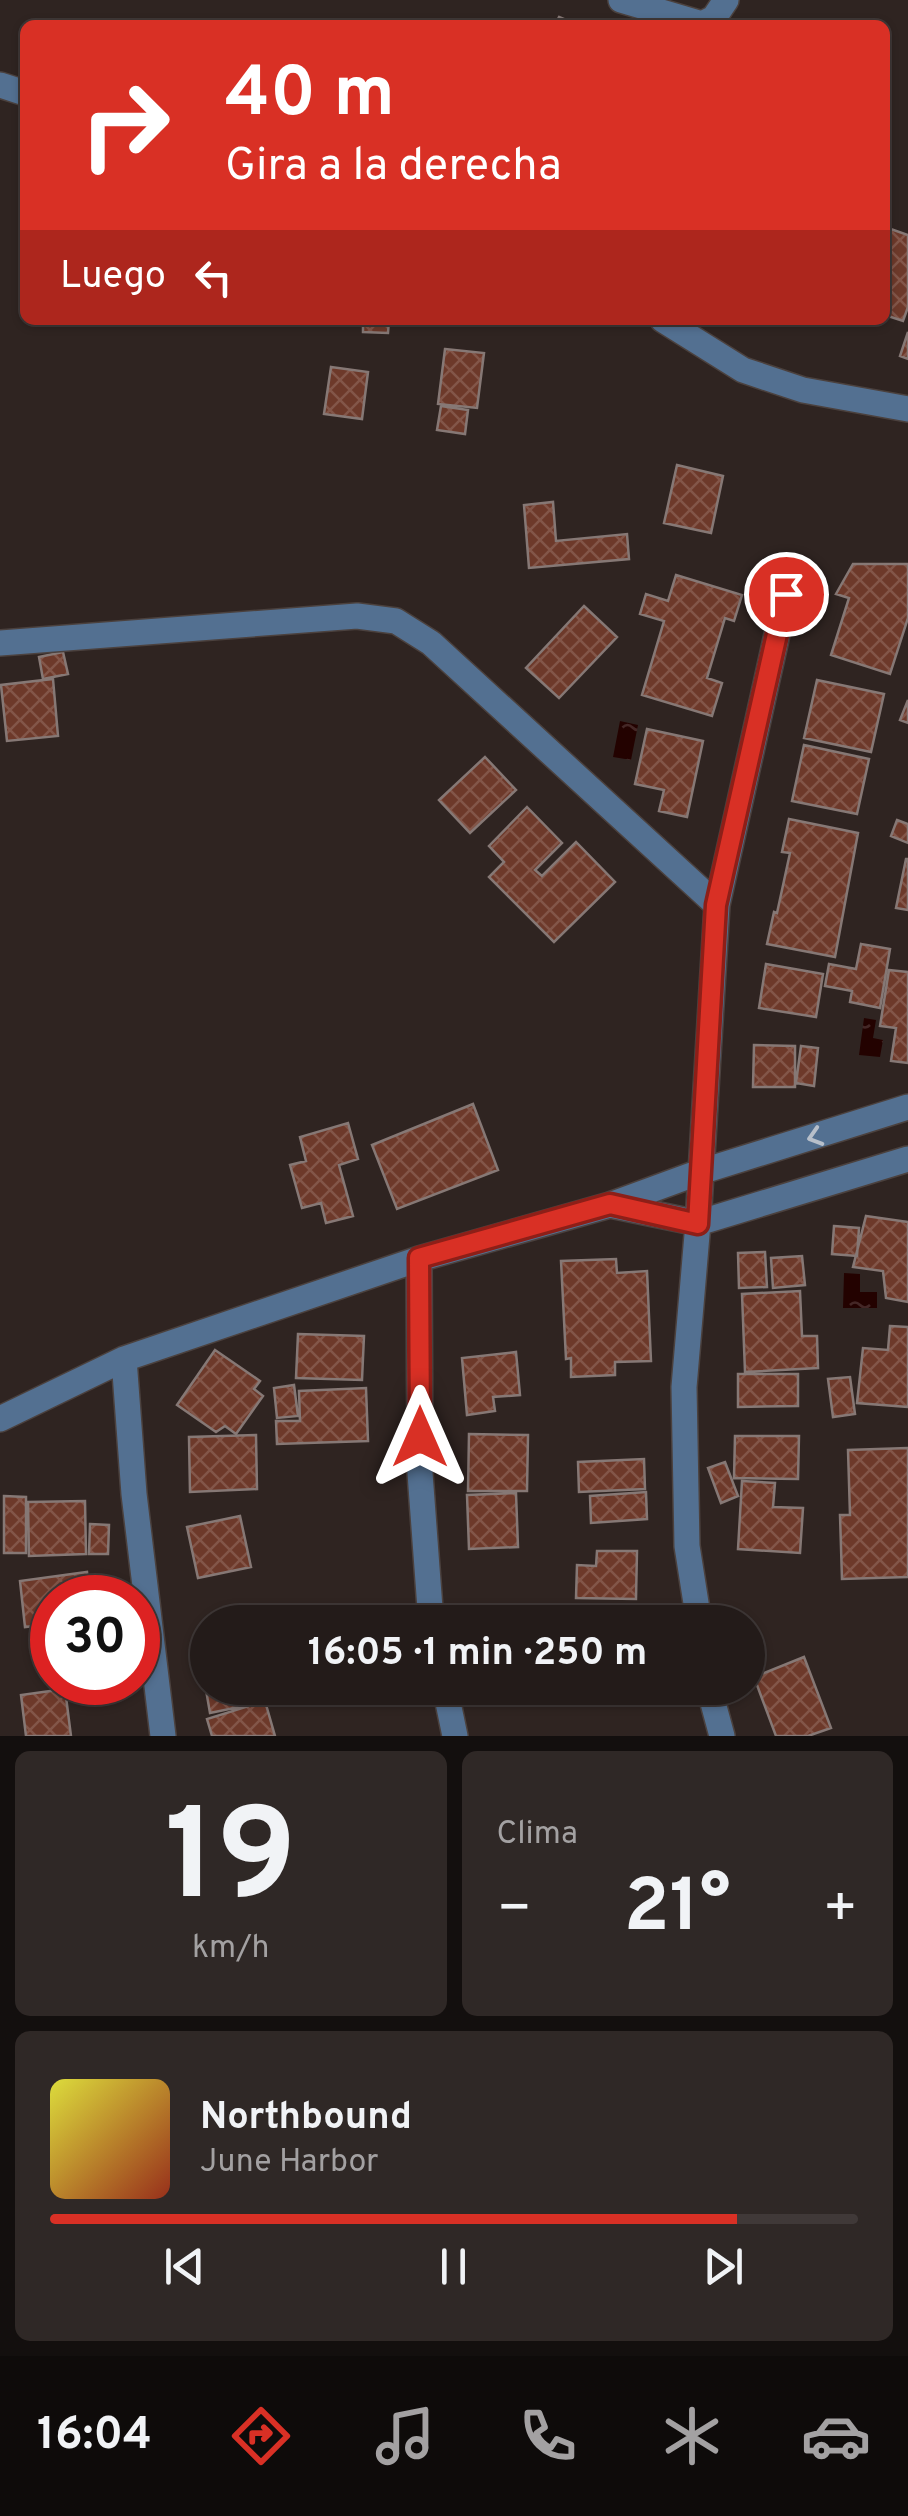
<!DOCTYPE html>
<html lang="es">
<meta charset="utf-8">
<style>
:root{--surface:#231b19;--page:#2f2826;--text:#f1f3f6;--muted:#a3a1a2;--line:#403938;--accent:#d93025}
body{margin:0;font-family:Overpass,sans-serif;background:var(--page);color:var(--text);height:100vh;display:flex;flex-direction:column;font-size:38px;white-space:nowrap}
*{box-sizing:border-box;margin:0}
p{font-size:32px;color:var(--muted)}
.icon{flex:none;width:55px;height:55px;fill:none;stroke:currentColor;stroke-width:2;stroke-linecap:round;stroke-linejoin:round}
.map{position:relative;height:1736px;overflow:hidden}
.drawer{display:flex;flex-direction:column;gap:15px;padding:15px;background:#130f0e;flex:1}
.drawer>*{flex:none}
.hud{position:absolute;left:20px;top:20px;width:870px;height:305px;border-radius:15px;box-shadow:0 2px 8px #0004,0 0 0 2px var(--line);background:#d93025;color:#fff;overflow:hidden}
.speed{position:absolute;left:30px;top:1575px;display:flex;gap:20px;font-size:50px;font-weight:700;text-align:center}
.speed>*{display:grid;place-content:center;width:130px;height:130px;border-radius:50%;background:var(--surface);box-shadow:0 2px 8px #0004,0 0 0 2px var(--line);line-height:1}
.speed .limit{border:15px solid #d22;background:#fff;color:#111}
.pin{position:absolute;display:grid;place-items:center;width:85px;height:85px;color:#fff;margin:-42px;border:5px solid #fff;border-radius:50%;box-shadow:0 2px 10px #0007}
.me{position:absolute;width:110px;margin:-55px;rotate:0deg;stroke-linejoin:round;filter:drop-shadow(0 0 8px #0008)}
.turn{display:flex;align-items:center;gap:35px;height:210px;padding:0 40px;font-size:45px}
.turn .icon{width:130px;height:130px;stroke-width:2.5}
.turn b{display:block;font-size:70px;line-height:85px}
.then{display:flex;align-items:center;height:95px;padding:0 40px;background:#0003;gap:20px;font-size:38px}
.big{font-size:75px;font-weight:700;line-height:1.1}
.drawer .tile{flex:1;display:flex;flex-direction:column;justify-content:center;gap:15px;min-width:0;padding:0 35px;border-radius:15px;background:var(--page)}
.drawer .dial{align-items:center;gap:0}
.dial b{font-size:130px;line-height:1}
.song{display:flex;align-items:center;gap:30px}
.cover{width:120px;height:120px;border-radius:15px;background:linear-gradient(135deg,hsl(60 70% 55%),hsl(10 70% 35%))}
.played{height:10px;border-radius:5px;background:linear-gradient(90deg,var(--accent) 85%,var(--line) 85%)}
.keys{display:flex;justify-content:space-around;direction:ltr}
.heat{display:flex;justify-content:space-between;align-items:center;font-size:55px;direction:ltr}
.drawer .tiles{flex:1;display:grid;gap:15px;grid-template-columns:1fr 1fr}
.tile:last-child{grid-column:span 2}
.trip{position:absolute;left:190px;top:1605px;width:575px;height:100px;border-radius:50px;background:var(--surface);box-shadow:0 2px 8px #0004,0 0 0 2px var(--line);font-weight:700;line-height:100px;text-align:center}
.tab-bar{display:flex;height:160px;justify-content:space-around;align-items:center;background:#0e0b0a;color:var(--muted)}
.tab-bar .icon{width:70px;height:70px}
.tab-bar .current{color:var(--accent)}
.tab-bar b{font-size:45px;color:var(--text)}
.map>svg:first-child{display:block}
.water{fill:url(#water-ripples)}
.building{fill:url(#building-cross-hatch);stroke:#867875;stroke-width:2.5}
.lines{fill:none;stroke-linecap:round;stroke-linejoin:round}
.minor-casing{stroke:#4b413e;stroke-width:28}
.tertiary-casing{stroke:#4b413e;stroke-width:28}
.minor{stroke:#537091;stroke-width:25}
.tertiary{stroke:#537091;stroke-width:25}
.oneway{stroke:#b7bfca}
.route-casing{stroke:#8d1f18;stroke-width:25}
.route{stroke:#d93025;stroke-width:18}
</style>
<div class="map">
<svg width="908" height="1736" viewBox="0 0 908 1736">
<defs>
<pattern id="water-ripples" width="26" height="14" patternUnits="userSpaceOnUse" patternTransform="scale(2.5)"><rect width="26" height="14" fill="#230200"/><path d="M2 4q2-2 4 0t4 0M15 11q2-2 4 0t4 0" fill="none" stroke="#442726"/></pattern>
<pattern id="building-cross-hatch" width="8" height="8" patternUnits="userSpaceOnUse" patternTransform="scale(2.5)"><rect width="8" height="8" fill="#6d392a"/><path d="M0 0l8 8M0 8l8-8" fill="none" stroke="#835649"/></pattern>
</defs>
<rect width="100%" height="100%" fill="#2f2421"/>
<!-- water -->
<path class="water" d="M620,721L638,725L631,760L613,757Z
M864,1018L876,1020L873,1038L883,1040L880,1057L859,1055Z
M844,1273L860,1274V1292H877V1308H843Z"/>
<!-- building -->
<path class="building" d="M559,17L578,25H555Z
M885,227L908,235V307L903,321L885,315Z
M363,320H389L388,333L363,332Z
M908,332V359L900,356Z
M445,349L484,353L477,408L438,404Z
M331,367L368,372L362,419L324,414Z
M441,406L468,410L465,434L437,430Z
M677,465L723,476L711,533L664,523Z
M553,502L556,541L627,534L629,559L529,568L524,505Z
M853,564H908V618L890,674L831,655L849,598L836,594Z
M676,575L742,595L734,621L725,618L707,678L722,683L712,716L642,695L664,621L640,614L646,594L668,601Z
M584,606L617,637L559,698L526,668Z
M63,652L68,674L43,679L39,657Z
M53,679L58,736L7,741L1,685Z
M817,680L884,694L871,752L804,738Z
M908,700V723L900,720Z
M647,729L703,741L687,817L659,811L664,790L635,784Z
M804,745L869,759L857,814L792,801Z
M485,757L516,790L470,833L439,800Z
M527,807L562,843L535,870L542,876L576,842L615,882L554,942L489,877L504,862L489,846Z
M789,819L858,833L835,957L767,944L774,912L777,913L790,853L782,852Z
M897,820L908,824V843L891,836Z
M906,859H908V910L896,908Z
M861,944L890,949L880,1008L850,1002L852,991L825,986L829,964L856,969Z
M766,964L823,974L816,1017L759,1008Z
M889,970L908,972V1063L891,1061L896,1028L880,1026Z
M754,1045L795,1046V1087H753Z
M801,1046L818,1048L814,1086L796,1083Z
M473,1104L498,1170L397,1209L372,1145Z
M348,1123L358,1159L339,1165L353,1216L326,1223L321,1203L302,1208L290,1165L306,1161L300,1137Z
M866,1216L908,1222V1302L886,1298L883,1271L853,1267Z
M834,1226L859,1228L857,1256L832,1254Z
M765,1252L767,1287L739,1288L738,1253Z
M802,1256L805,1285L773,1288L771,1258Z
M616,1259L617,1273L647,1271L651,1361L615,1362V1375L571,1377V1358L566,1359L561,1261Z
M800,1291L802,1336H817L818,1368L745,1372L742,1294Z
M890,1326L908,1327V1407L857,1403L863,1348L888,1350Z
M298,1334L364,1336L362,1380L296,1378Z
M215,1350L260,1381L254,1389L263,1396L236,1434L225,1426L216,1432L177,1405Z
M516,1352L520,1395L493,1397L495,1411L467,1415L462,1358Z
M738,1374H798V1406L738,1407Z
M850,1377L855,1414L833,1417L828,1379Z
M294,1385L298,1416L277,1418L274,1388Z
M366,1388L368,1441L277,1444L276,1421H300L299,1391Z
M469,1434L528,1435L527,1491H468Z
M256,1435L257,1489L190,1492L189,1437Z
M735,1436H799L798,1479L734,1478Z
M908,1448V1577L842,1579L840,1515H850L848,1450Z
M644,1459L645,1489L579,1492L578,1462Z
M725,1462L738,1496L721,1503L708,1468Z
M742,1481L775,1483L773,1507L803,1508L800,1553L738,1549Z
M646,1492L647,1519L591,1523L590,1496Z
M516,1493L518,1547L469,1549L467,1495Z
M4,1496L26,1497V1553H4Z
M85,1501L86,1554L29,1556L28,1502Z
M240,1516L251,1567L198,1578L187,1527Z
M90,1524L109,1525L108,1554H89Z
M597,1551H637L636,1599L576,1598L577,1565L596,1566Z
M87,1572L90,1598H52V1624L25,1627L20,1581Z
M804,1657L831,1728L808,1736H776L754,1677Z
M208,1660V1688H266L268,1701L210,1713L201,1661Z
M65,1689L71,1736H26L21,1695Z
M265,1701L275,1736H212L207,1719Z"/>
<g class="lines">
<defs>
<path id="minor" d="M621,0L702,24L714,18L726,0
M0,643L357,616L396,621L431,643L717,905
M908,1107L700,1172L610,1205L698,1223L908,1159
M419,1259L420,1473L431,1622
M124,1359L134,1494L163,1736
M0,1419L124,1359L419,1259L610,1205
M699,1622L687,1546L684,1387L698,1223L717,905L786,594
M445,1688L455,1736
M709,1688L722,1736"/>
<path id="tertiary" d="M0,85L25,93
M663,320L743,370L803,390L908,409"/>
</defs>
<!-- minor casing -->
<use href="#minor" class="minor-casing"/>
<!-- tertiary casing -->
<use href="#tertiary" class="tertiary-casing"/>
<!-- minor -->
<use href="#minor" class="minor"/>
<!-- tertiary -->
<use href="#tertiary" class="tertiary"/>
</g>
<!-- one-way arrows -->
<defs><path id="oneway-chevron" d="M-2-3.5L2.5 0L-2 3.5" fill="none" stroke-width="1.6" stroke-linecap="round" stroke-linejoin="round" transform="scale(2.5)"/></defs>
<use class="oneway" href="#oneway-chevron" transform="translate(815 1137) rotate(163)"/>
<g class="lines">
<defs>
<path id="route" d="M420,1437L419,1258L610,1204L698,1224L716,905L786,594"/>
</defs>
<!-- route casing -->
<use href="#route" class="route-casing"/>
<!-- route -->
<use href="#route" class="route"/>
</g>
</svg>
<div class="speed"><div class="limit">30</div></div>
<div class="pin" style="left:786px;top:594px;background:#d93025"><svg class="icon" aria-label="arrive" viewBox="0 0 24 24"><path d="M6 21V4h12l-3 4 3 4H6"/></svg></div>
<svg class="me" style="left:420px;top:1437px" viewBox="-20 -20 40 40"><path d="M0-17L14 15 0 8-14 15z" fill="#d93025" stroke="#fff" stroke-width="4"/></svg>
<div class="trip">16:05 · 1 min · 250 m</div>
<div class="hud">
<div class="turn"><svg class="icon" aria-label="right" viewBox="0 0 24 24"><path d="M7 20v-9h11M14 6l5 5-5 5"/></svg><div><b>40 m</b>Gira a la derecha</div></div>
<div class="then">Luego<svg class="icon" aria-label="left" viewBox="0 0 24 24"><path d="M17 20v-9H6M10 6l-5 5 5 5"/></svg></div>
</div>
</div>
<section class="drawer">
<div class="tiles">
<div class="tile dial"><b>19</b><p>km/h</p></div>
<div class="tile"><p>Clima</p>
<div class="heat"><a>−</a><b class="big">21°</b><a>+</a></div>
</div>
<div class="tile">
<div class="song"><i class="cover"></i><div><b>Northbound</b><p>June Harbor</p></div></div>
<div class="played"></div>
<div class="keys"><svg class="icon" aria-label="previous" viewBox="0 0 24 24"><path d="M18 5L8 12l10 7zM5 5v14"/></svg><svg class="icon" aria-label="pause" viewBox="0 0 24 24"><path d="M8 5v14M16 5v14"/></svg><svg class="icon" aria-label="next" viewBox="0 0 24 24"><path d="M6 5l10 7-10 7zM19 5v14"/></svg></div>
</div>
</div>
</section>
<nav class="tab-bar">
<b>16:04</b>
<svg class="icon current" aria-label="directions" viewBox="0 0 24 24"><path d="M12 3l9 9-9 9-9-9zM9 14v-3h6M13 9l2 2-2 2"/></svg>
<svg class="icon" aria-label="music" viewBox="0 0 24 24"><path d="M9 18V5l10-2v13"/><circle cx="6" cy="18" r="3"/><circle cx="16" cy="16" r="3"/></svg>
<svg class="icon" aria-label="phone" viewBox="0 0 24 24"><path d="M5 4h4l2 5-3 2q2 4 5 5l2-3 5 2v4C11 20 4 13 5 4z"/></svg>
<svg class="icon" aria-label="climate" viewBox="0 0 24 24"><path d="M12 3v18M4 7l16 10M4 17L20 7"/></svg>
<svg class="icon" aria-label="car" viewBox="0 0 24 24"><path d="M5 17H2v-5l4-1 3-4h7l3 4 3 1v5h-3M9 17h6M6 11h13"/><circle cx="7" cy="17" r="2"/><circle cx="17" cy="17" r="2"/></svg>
</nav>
